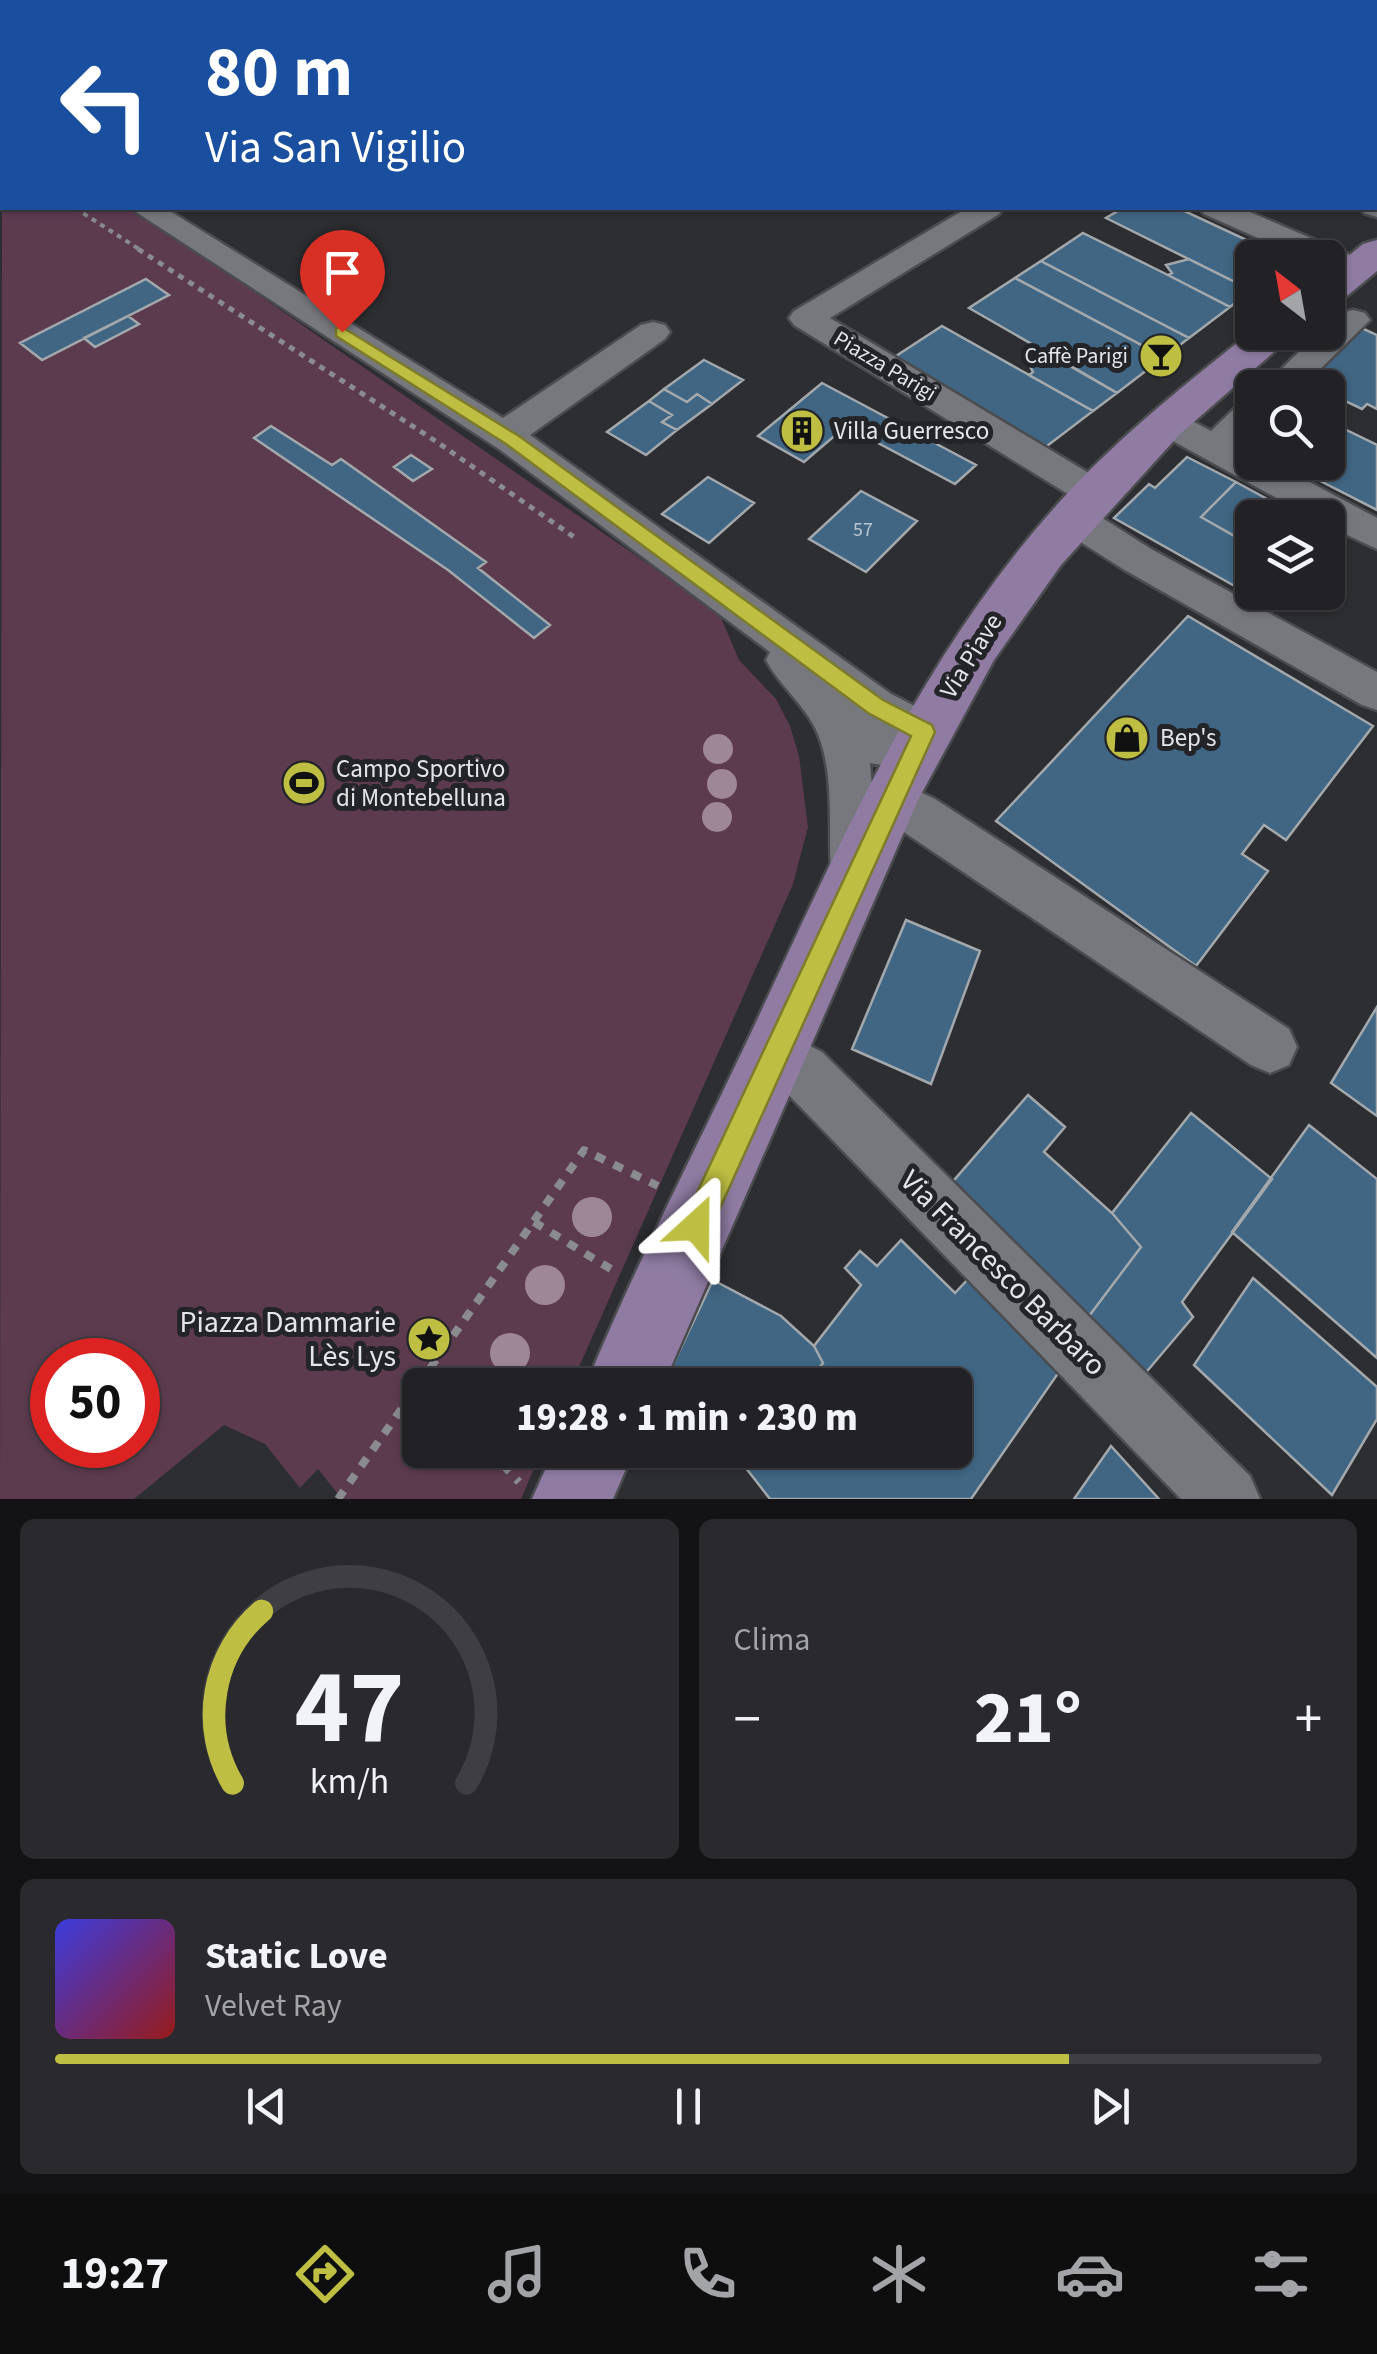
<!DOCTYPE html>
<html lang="it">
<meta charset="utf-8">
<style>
:root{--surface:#222226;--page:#2a2a2e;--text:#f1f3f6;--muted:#a2a4a7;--line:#3f3f43;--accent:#bebf42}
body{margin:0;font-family:"Source Sans 3",sans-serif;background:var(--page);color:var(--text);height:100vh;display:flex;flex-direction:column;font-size:38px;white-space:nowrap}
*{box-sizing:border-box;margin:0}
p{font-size:32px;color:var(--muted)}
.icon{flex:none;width:55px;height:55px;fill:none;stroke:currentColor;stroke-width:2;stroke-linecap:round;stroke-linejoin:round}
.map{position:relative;height:1499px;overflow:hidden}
.side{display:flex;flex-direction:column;gap:20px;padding:20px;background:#131315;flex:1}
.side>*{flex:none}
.top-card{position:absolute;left:0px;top:0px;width:1378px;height:210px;box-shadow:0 2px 8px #0004,0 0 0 2px var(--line);background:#1a4fa0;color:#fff;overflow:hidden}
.needle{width:65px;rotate:329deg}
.tools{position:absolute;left:1235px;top:240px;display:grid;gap:20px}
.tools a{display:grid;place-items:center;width:110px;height:110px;border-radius:15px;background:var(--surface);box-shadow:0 2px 8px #0004,0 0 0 2px var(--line);font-size:50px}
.speed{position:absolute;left:30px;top:1338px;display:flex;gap:20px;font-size:50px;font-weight:700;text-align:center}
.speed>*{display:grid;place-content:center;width:130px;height:130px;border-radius:50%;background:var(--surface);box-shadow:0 2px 8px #0004,0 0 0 2px var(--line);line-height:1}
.speed .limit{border:15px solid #d22;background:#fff;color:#111}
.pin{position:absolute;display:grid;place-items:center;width:85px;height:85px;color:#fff;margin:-102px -42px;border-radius:50% 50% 50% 0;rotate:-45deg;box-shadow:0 0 10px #0007}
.pin .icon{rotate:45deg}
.me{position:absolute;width:110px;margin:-55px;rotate:24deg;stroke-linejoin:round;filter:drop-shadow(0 0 8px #0008)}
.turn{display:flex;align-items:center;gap:35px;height:210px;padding:0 40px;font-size:45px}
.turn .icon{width:130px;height:130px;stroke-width:2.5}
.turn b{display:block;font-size:70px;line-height:85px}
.big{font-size:75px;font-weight:800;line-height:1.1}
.side .card{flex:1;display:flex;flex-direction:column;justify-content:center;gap:15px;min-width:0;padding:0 35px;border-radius:15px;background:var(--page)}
.side .dial{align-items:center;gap:0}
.dial svg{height:260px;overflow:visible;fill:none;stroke:var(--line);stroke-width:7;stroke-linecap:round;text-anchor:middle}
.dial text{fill:var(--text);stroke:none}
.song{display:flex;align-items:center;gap:30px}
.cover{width:120px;height:120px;border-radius:15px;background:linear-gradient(135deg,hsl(240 70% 55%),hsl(0 70% 35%))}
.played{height:10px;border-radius:5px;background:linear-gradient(90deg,var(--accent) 80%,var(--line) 80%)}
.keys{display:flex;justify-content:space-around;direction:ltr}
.heat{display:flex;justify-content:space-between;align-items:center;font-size:55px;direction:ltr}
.side .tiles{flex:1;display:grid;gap:20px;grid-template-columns:1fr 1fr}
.card:last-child{grid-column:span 2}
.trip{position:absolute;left:402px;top:1368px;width:570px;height:100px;border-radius:15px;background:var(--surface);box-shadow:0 2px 8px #0004,0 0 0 2px var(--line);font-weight:800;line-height:100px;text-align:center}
.tabs{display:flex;height:160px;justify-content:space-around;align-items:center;background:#0e0e0f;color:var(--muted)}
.tabs .icon{width:70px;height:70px}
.tabs .selected{color:var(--accent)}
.tabs b{font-size:45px;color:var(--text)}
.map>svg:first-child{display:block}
.green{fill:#5c3b4f;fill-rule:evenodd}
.building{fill:#406683;stroke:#a3a8ac;stroke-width:2.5}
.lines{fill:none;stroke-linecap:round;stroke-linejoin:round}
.minor-casing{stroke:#4b4c50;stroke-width:5}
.major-casing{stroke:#4b4c50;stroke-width:5}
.path-far2{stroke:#8a8b8f;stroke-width:4;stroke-dasharray:5 5;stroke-linecap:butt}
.path-far1{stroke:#8a8b8f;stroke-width:5;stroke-dasharray:6 6;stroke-linecap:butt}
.path{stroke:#8a8b8f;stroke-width:8;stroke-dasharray:10 10;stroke-linecap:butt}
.minor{fill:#77787e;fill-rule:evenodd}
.major{fill:#907ca3;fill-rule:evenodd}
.tree{fill:#9e8796}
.route{fill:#bebf42;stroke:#7c7c2b;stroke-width:2.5}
.labels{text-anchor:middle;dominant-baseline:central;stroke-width:10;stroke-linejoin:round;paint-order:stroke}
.number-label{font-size:20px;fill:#bbc5cf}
.far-poi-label{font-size:22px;fill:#e4e5e8;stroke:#232428;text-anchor:end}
.far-street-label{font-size:22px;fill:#e4e5e8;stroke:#232428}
.poi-label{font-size:25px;fill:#e4e5e8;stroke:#232428;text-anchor:start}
.street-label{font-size:25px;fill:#e4e5e8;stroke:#232428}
.near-street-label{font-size:30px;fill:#e4e5e8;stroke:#232428}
.near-poi-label{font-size:30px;fill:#e4e5e8;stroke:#232428;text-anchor:end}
</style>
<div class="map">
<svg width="1377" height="1499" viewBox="0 0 1377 1499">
<rect width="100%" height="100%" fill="#2d2e32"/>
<!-- green -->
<path class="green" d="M2,202V208H133L719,613L739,660L776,699L790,726L799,756L808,827L793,884L571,1385H420V1450H542L521,1499H342L318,1469L300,1488L265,1444L224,1425L134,1499H0ZM52,1360H138V1445H52Z"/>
<!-- building -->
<path class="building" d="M1123,208H1178L1285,258H1252L1251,290L1106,218Z
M1083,233L1168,275L1230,307L1189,338L1041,261Z
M1189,259L1251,290L1230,307L1168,275L1172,273L1166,265Z
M1041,261L1189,338L1164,357L1015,278Z
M1015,278L1164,357L1117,393L969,308Z
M146,279L169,295L42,360L20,343Z
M128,316L139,324L95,347L84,338Z
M1355,325L1377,335V409L1367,404L1362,409L1328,393V388L1300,380Z
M942,326L1093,411L1043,449L893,358Z
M1054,356L1117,393L1093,411L1029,375L1033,372L1028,363Z
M704,360L743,380L712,404L697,394L687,402L664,389Z
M822,383L976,465L955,484L846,426L804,462L758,436Z
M664,389L687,402L697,394L712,404L677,430L662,422L672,415L649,401Z
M649,401L672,415L662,422L677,430L646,455L607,432Z
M1328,421L1377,445V510L1283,462H1328Z
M271,426L332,465L341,459L486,562L478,568L550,625L534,638L448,570L254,438Z
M411,455L432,469L413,481L394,467Z
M1187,457L1236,482L1201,517L1252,546V587L1247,593L1114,518L1149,484L1155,488Z
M708,477L754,503L709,543L662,514Z
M1236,482L1289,511L1282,518H1252V546L1201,517Z
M861,491L917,521L866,572L809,539Z
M1188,616L1373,726L1286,840L1264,825L1242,854L1268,871L1196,966L996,821Z
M906,920L980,951L931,1084L852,1049Z
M1377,1007V1116L1331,1083Z
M1028,1095L1065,1127L1044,1152L1112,1213L1141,1247L1080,1328L942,1194Z
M1191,1113L1272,1179L1182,1302L1193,1317L1137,1383L1080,1328L1141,1247L1112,1213Z
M1309,1125L1377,1179V1358L1232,1232Z
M901,1240L955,1293L969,1278L1059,1372L971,1499H770L742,1463L752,1450H955V1385H805L823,1363L814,1346L861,1285L845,1268L860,1251L877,1266Z
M1253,1278L1377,1387V1419L1332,1495L1194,1365Z
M713,1280L781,1316L814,1346L823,1363L805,1385H682L671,1369Z
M1111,1446L1159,1499H1074Z"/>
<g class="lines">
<defs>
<path id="minor" d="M533,0H561L562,2H534Z
M0,100H2V118H0Z
M1375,133L1377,134V152L1375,151Z
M2,180V198L0,199V181Z
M1375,198H1377V217L1364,213L1360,208H1375Z
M130,208H165L503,418L641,325L653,322L665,325L670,332L665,339L530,435L891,694L940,719L946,732L933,758L893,767L870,763L872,787L890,778L935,799L1289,1029L1297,1047L1289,1065L1270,1073L1251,1065L874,812L879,873L872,888L855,895L838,888L831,873C828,827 836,765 813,724C800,701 778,683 766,660L770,652L499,449Z
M967,208H1003L999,214L830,318L1107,484L1113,493L1107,502L1094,506L1081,502L794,325L789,318L794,311Z
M1200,208H1240L1367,262L1372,269L1367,276L1356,279L1328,268V258H1303L1204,214Z
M1353,310L1365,313L1370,320L1301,388H1262L1319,332H1328V325L1341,313Z
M1252,400V432L1239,445L1252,452V462H1272L1377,518V549L1328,526V518H1313L1153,430L1148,422L1153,414L1166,410L1179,414L1211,431L1239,404Z
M1071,503L1085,507L1151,549L1377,672V710L1362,705L1123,569L1057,527L1052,517L1057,507Z
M774,1028L822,1052L1250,1476L1260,1499H1181L784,1090L755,1073L747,1054L755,1035Z"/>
<path id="major" d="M1377,240V271L1342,300L1328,304V273L1363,244Z
M1252,331L1297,332L1180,434L1061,565L994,660L918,800L663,1385H586C635,1266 695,1151 750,1035C839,845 921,653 1065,496C1122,434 1187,383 1252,331Z
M554,1450H634L613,1499H532Z"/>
</defs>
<!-- minor casing -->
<use href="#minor" class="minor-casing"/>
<!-- major casing -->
<use href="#major" class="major-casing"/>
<!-- path-far2 -->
<path class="path-far2" d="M1271,2L1275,0
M75,208L142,251"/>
<!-- path-far1 -->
<path class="path-far1" d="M138,249L437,442L574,537"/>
<!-- path -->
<path class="path" d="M534,1222L614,1271
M489,1450L519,1482
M338,1499L584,1150L658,1186"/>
<!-- minor -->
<use href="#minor" class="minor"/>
<!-- major -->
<use href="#major" class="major"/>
</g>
<!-- trees -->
<g class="tree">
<circle cx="718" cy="749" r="15"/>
<circle cx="722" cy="784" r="15"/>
<circle cx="717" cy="817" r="15"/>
<circle cx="592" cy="1217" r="20"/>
<circle cx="545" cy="1285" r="20"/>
<circle cx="510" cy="1353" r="20"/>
</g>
<!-- route -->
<path class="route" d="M342,327L519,436L883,700L932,725L935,732L707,1237L696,1241L686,1237L682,1226L686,1216L911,736L868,713L506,444L336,336V328Z"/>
<!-- icons -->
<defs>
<symbol id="bar-disc" viewBox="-11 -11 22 22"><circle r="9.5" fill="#bebf42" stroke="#232428"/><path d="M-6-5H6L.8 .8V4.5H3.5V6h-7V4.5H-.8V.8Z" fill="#111"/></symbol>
<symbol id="building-disc" viewBox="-11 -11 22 22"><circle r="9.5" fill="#bebf42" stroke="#232428"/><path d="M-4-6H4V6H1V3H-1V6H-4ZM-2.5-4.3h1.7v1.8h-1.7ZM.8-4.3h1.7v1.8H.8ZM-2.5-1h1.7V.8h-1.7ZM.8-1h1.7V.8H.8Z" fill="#111"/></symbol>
<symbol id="shop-disc" viewBox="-11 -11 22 22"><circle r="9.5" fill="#bebf42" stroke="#232428"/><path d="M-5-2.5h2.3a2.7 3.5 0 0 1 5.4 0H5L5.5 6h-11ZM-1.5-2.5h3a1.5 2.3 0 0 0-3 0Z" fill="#111"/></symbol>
<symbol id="stadium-disc" viewBox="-11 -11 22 22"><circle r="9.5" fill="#bebf42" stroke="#232428"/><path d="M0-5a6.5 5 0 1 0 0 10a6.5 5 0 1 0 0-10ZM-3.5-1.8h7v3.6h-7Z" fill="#111"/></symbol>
<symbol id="sight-disc" viewBox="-11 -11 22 22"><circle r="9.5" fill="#bebf42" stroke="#232428"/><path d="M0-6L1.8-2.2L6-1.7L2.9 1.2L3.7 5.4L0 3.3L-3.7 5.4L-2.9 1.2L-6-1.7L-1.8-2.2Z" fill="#111"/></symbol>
</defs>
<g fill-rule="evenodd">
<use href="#bar-disc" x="1136" y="331" width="50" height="50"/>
<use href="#building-disc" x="777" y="406" width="50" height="50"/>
<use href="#shop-disc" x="1102" y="713" width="50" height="50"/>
<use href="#stadium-disc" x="279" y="758" width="50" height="50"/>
<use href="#sight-disc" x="404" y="1314" width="50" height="50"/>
</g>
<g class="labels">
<!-- number labels -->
<g class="number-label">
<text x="863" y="530">57</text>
</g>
<!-- far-poi labels -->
<g class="far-poi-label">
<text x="1128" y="356">Caffè Parigi</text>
</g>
<!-- far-street labels -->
<g class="far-street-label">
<text transform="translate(885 366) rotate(31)">Piazza Parigi</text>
</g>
<!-- poi labels -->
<g class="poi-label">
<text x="834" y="431">Villa Guerresco</text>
<text x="1160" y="738">Bep's</text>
<text x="336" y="769">Campo Sportivo<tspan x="336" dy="29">di Montebelluna</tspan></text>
</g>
<!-- street labels -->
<g class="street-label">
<text transform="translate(971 656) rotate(-58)">Via Piave</text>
</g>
<!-- near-street labels -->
<g class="near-street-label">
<text transform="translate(1003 1273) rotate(45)">Via Francesco Barbaro</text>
</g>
<!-- near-poi labels -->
<g class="near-poi-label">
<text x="396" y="1322">Piazza Dammarie<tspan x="396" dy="34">Lès Lys</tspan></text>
</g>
</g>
</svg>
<div class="tools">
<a><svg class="needle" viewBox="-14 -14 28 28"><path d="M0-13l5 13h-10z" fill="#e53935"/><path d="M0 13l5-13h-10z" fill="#a2a4a7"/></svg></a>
<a><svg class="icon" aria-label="search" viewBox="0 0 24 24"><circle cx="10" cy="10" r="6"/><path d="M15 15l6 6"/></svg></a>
<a><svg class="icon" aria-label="layers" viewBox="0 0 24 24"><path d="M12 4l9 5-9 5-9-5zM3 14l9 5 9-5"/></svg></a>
</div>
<div class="speed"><div class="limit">50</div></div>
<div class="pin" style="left:342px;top:332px;background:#d93025"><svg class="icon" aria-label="arrive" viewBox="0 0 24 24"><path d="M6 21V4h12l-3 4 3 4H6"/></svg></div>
<svg class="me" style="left:696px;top:1226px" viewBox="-20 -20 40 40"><path d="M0-17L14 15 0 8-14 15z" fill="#bebf42" stroke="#fff" stroke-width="4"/></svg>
<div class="trip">19:28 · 1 min · 230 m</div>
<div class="top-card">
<div class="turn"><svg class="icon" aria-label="left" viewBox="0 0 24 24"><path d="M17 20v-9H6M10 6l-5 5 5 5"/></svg><div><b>80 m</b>Via San Vigilio</div></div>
</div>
</div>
<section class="side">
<div class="tiles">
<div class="card dial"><svg viewBox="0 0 100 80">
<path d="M14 69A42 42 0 1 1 86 69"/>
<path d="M14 69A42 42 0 0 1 23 16" stroke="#bebf42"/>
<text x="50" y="56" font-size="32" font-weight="700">47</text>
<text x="50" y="72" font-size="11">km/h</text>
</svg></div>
<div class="card"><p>Clima</p>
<div class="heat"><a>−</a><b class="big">21°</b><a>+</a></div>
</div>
<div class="card">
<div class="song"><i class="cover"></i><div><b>Static Love</b><p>Velvet Ray</p></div></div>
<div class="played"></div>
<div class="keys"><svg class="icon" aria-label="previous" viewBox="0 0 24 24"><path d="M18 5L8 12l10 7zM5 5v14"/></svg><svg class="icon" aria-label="pause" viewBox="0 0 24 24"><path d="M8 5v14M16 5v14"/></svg><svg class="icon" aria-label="next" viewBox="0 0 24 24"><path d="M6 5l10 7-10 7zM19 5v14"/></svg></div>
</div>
</div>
</section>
<nav class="tabs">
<b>19:27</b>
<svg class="icon selected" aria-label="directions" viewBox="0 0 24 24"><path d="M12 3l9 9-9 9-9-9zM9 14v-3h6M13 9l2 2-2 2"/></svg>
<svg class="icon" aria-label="music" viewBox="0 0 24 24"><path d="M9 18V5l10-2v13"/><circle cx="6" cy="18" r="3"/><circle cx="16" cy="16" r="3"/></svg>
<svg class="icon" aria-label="phone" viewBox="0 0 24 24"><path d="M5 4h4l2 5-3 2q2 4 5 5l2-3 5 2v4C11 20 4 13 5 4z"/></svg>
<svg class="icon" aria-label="climate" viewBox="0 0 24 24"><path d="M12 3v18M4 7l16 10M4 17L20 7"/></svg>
<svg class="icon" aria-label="car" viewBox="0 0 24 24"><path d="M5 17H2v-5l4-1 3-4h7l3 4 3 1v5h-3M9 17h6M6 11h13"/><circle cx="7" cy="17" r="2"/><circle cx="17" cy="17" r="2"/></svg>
<svg class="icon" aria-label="filters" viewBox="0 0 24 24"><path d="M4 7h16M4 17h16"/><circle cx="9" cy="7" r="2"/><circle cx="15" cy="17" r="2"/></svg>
</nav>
